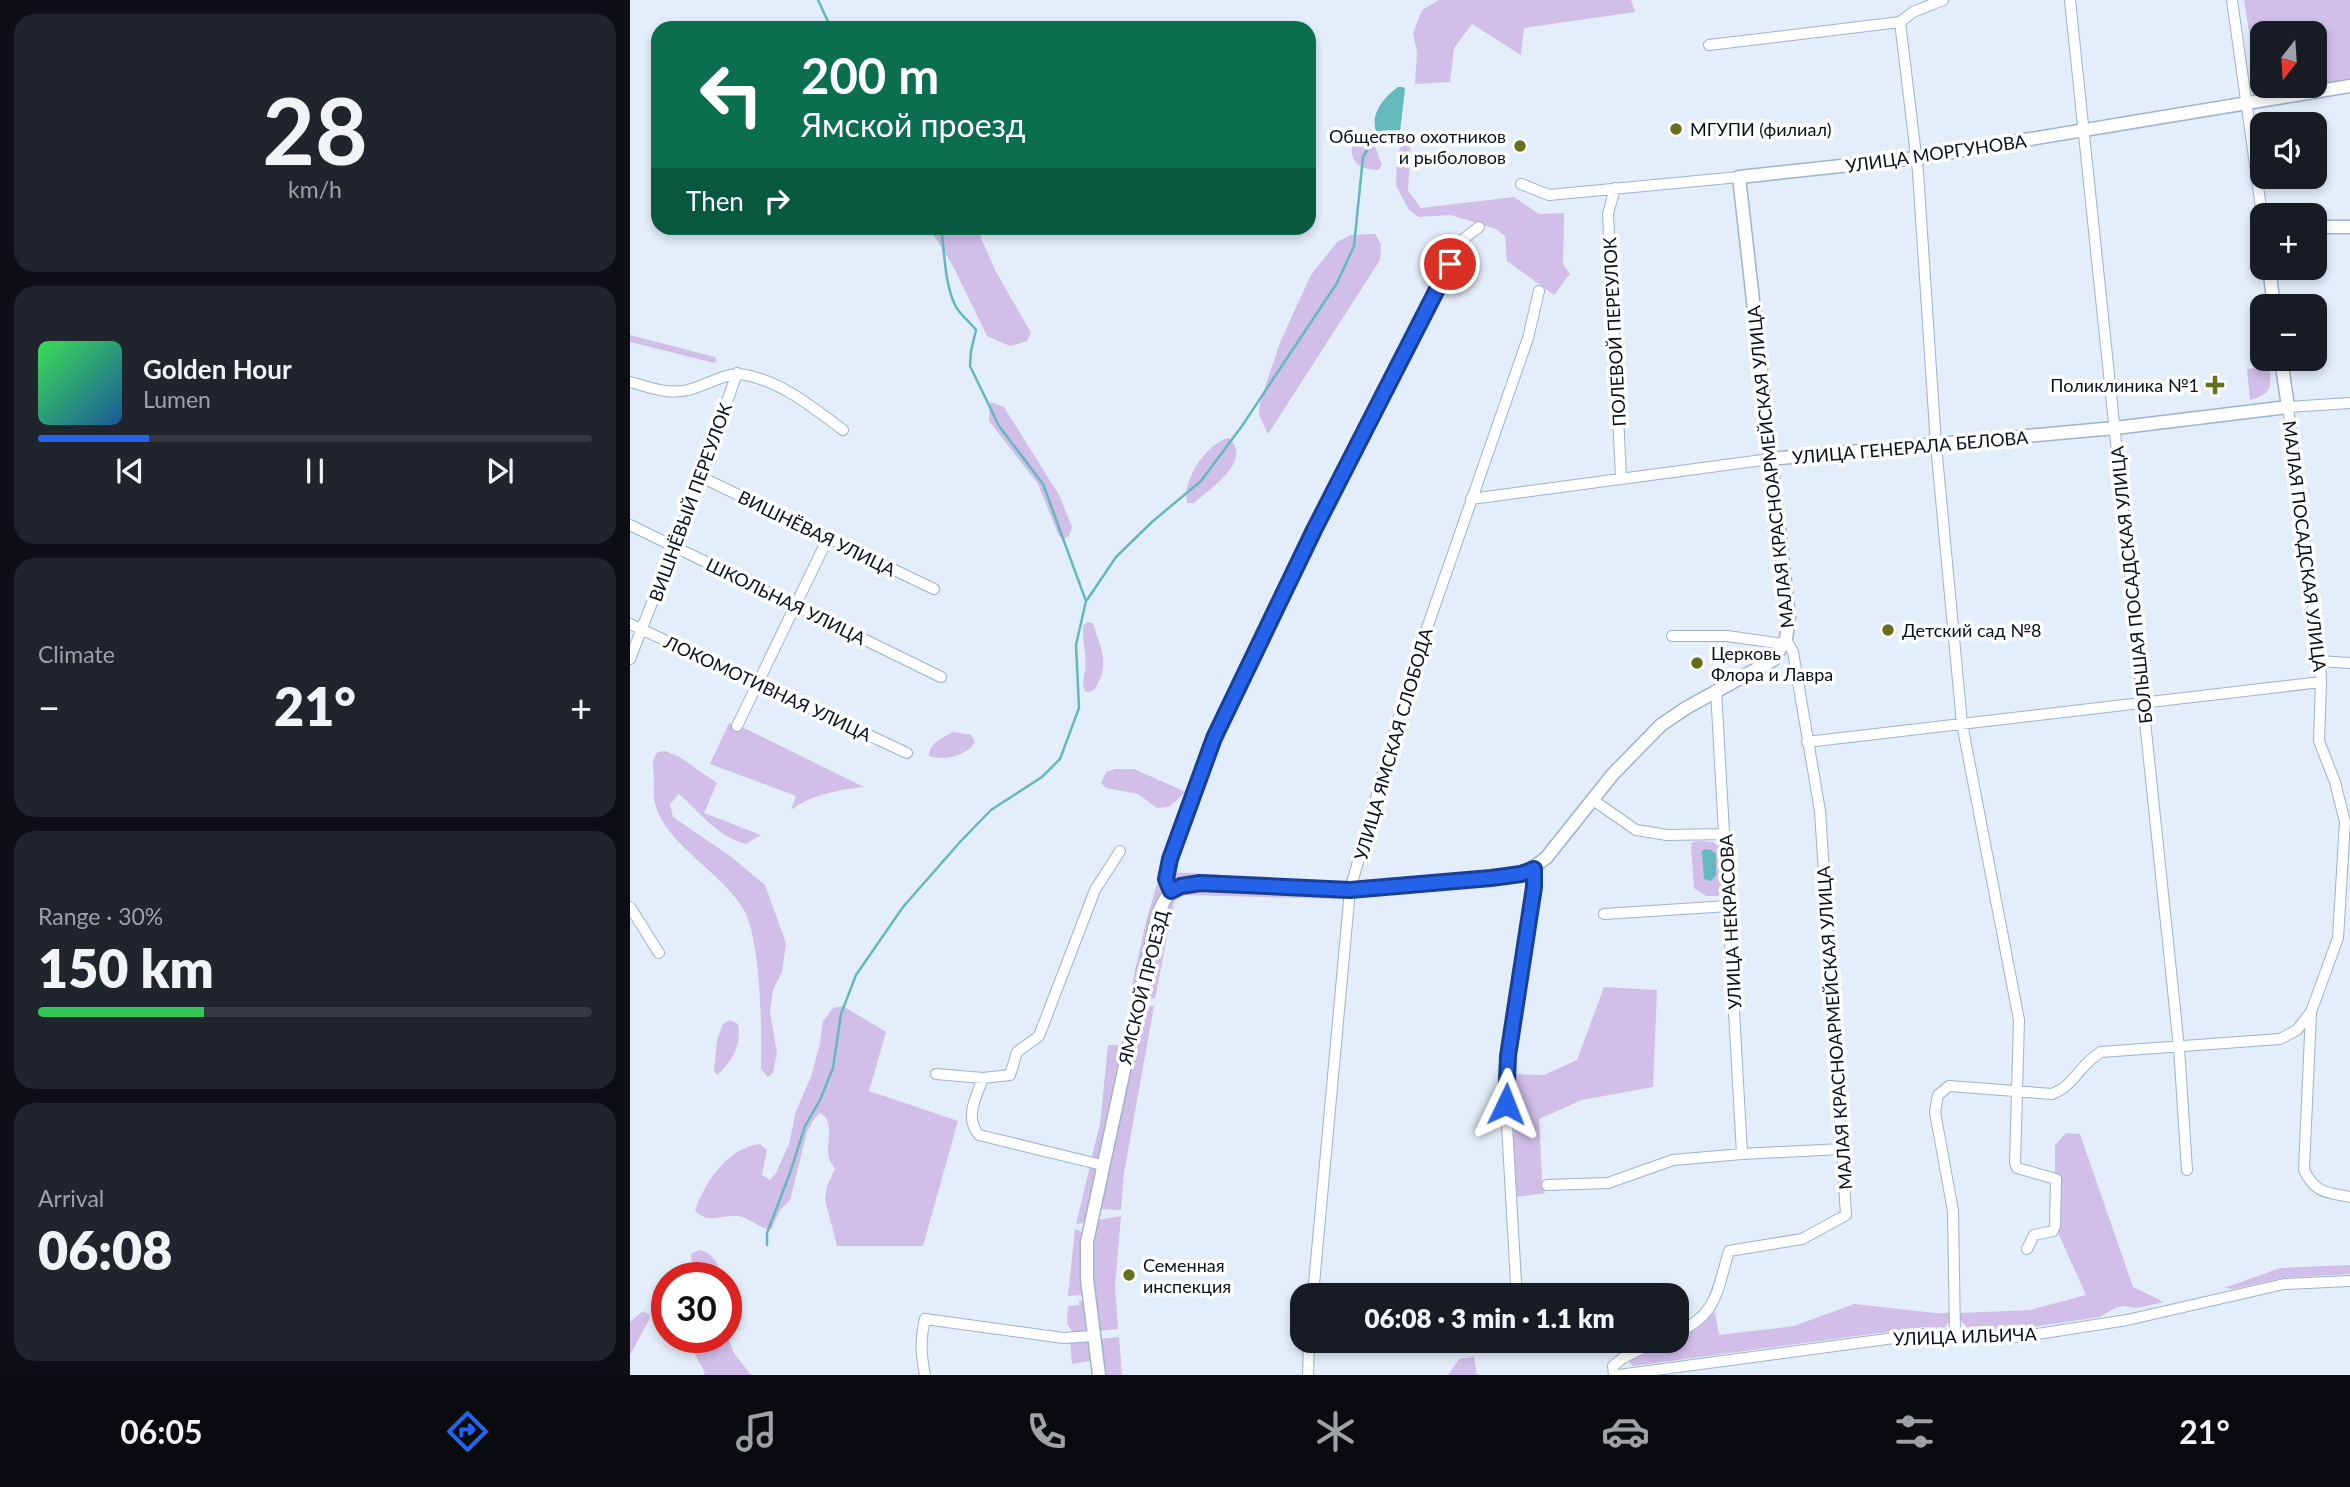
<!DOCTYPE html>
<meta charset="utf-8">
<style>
:root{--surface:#171b24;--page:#20242c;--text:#f1f3f6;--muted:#9ea1a6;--line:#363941;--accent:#2563eb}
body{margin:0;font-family:Lato,sans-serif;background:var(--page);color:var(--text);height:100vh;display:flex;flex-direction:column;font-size:26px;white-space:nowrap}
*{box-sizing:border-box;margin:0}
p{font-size:23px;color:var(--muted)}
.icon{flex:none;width:38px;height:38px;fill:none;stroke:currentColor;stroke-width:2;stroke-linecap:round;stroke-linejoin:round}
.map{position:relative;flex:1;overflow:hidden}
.sheet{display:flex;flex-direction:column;gap:14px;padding:14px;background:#0d0f14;width:630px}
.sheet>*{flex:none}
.top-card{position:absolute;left:21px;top:21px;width:665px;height:214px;border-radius:21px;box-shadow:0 4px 10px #0003;background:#0b6e4f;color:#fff;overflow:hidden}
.needle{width:46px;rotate:197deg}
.controls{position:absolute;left:1620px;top:21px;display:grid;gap:14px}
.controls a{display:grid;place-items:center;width:77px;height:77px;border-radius:14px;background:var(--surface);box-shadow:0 4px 10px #0003;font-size:35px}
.speed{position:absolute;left:21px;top:1262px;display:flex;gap:14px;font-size:35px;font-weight:700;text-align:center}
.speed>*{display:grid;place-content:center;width:91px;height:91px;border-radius:50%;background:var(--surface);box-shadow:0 4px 10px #0003;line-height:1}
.speed .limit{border:10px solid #d22;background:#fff;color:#111}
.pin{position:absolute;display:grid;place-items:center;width:60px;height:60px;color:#fff;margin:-30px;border:4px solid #fff;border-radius:50%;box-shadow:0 2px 7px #0007}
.me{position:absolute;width:77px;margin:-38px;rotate:2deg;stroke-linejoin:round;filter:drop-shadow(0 0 5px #0008)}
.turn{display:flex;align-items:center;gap:24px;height:147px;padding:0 35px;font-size:32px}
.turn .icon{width:91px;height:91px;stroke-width:2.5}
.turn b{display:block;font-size:49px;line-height:60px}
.then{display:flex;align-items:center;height:66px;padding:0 35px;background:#0003;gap:14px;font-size:26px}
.big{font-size:52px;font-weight:800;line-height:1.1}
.sheet .card{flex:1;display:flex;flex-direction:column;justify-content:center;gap:10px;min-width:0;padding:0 24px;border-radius:21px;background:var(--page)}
.sheet .dial{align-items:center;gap:0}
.dial b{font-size:91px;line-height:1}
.song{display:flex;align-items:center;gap:21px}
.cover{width:84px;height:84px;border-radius:10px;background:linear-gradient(135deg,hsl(130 70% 55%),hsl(210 70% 35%))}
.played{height:7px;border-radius:4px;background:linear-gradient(90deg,var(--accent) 20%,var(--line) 20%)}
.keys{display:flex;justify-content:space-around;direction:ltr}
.heat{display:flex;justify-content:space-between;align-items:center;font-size:38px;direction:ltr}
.charge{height:10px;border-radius:5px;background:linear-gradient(90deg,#34c759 30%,var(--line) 0)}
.trip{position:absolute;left:660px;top:1283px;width:399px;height:70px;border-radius:21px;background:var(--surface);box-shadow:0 4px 10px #0003;font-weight:800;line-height:70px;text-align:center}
.menu{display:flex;height:112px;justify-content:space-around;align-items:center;background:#090b0e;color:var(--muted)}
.menu .icon{width:49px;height:49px}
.menu .current{color:var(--accent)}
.menu b{font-size:32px;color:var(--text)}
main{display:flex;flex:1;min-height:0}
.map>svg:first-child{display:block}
.green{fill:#d1bee9}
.water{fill:#63b9bb}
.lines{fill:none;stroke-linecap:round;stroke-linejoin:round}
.stream{stroke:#63b9bb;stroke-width:2.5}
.minor-casing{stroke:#9bb4cf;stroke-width:12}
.major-casing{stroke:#9bb4cf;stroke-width:15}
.minor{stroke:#fff;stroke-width:10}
.major{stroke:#fff;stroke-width:12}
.route-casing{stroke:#184099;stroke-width:18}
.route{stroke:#2563eb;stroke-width:12}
.poi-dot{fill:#66701a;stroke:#fff;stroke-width:2.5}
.labels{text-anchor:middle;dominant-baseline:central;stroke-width:7;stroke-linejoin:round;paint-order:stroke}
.poi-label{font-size:18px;fill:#08111a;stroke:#fff;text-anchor:start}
.street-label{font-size:18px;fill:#08111a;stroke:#fff}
</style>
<main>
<section class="sheet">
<div class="card dial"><b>28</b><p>km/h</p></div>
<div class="card">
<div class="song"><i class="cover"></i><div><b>Golden Hour</b><p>Lumen</p></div></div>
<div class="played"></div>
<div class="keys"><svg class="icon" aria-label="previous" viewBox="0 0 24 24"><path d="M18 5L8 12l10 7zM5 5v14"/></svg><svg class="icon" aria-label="pause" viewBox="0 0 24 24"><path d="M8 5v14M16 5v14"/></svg><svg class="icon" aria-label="next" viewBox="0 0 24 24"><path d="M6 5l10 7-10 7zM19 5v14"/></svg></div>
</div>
<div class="card"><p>Climate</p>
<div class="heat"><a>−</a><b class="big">21°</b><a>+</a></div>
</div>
<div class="card"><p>Range · 30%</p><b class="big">150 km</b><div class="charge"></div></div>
<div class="card"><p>Arrival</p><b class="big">06:08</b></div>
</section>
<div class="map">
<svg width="1720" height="1375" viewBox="0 0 1720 1375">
<rect width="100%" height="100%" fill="#e4eefa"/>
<!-- green -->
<path class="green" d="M809,0H1001L1005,12L894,28L891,55L842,24L824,48L820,82L785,84L787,52L783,33L792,10Z
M1614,0H1720V80L1685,85V33H1633V86H1649L1642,87L1643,91L1629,93Z
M731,133L735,134L745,146L752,165L748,170C727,170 717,159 724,139Z
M781,138L778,191L791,208L884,197L909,214L934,213L933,264L940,274L924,295L877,261L875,236L866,229L821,215L789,217L779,210L766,186L767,156L772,143Z
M299,228H347L365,270L401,333L397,341L380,346L357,336L323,266Z
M745,234L751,244L750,260L638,434L629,415L630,402L651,340L681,275L707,242L721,235Z
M0,335L85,357L87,361L84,363L0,342Z
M1640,367C1641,388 1642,394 1620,400L1617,369Z
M360,402L374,407L429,495L442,527L439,536L434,539L429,536L408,484L359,421Z
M598,438C626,459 578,490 564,503H557C552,480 576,444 598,438Z
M458,622L463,623C469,645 480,661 468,683C465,690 463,692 456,692C451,685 454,679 455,671C457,655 452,642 453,625Z
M99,723L114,728L234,787C207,790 183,794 161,810L166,796L80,764Z
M323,732L341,735L345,742C337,756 314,761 299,756C299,743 312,738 323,732Z
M35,751L48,756L87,783L74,813L131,835L116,844C87,837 70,812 49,794L40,804L43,817L100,856L135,885L156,943L152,972L143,990L140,1011L147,1053L143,1073L138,1077L131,1069C132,1033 131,940 114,910C92,872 36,845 25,804C23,796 24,785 24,777C23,767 21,759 28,752Z
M485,769H504L556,792L539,807L527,808L508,794L476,788L471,783L476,772Z
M1069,841L1083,842L1088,846L1092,891L1088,896H1076L1064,888L1061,847L1062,842Z
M533,863L535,865L534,887L525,906L505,991L500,993L516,922Z
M542,872L711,882L718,880L713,884L567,877L543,881Z
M571,889L706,895L714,899L555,895L544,901L525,999L517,998C516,982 532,907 544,897C552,890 562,890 571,889Z
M974,987L1027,990L1023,1087L952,1100L909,1119L912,1178L915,1193L886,1197L881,1074L914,1075L947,1060Z
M213,1006L256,1032L239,1091L328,1121L293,1246H207L195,1199L197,1186L205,1169C203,1165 200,1162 199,1158C195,1143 206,1121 190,1113L184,1119L177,1132L160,1200L150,1210L141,1230C129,1228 121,1219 109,1216C92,1214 80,1225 65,1211C74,1183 98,1147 130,1144L137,1150L132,1175L140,1180L146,1173L159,1144L166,1111L181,1077L190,1043L193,1021L203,1008Z
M517,1006H524L494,1173L491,1210L473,1209L470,1207L513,1010Z
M100,1020L108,1024C112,1044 103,1061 87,1075L84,1071L87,1040L93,1024Z
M478,1045H489L491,1048L468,1159L461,1160L470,1124Z
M1436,1133L1450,1134L1503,1287L1534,1302L1507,1308L1494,1306L1485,1308L1470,1317L1388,1329H1339L1331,1321L1330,1313L1400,1310L1456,1295L1425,1226V1145Z
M460,1166L466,1170L454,1223L446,1224Z
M491,1216L485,1286L488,1329L470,1331L463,1265L466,1225L468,1220Z
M445,1229L452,1232L450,1265L453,1295L438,1296Z
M69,1250C82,1253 88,1261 90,1273L88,1277C78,1278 69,1272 62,1265L61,1254Z
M1720,1265V1274L1653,1278L1603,1289L1594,1288L1650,1268Z
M453,1300L456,1330L455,1332L443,1333L437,1323L438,1306L449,1305V1301Z
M1224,1304L1305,1313H1319V1322L1314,1328L1294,1327L1003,1366L999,1362C1009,1351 1032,1341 1046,1340L1047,1338L1065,1330L1085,1312L1089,1335L1164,1326Z
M13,1311L20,1315L19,1320L0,1355V1322Z
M96,1333L104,1353L121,1375H74L75,1373L56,1337H96Z
M489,1337L492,1375H475L470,1339Z
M455,1340L459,1343L460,1361L442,1364L440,1341Z
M844,1357L847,1375H818L829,1359Z"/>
<!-- water -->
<path class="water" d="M768,87H773L775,89L770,132L758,140L747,134C739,115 753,98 768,87Z
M1075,849L1081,850L1086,854V875L1081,881L1074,879L1072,851Z"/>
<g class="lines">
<!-- stream -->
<path class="stream" d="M188,0L201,28
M457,600L486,557L523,521L571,481L612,426L707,283L724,246L733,157L747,134
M137,1245V1233L160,1173L175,1126L190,1100L203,1068L211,1014L226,975L273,907L330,842L361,810L412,777L430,759L449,708L446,645L456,601L413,484L369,426L340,366L341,351L346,330C340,322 329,314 325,305C314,282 315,252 311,228"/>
<defs>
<path id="minor" d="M1440,0L1549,1048L1557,1170
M1602,0L1633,222
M1270,22L1288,172L1306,445L1332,724L1389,1020L1385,1163L1387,1168L1426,1179L1425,1226L1423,1231L1404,1235L1397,1249
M1079,45L1270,22L1283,12L1313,0
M891,184L919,195L1109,177
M985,188L978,214L991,477
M0,382C19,387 38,395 58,390C72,387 96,373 109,374C147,378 184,408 213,430
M1720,403L1658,407L1690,661L1691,682L1689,741L1705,782L1715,822L1708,938L1681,1012L1674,1170C1686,1194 1696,1192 1720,1197
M71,477L304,589
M841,499L1140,459
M0,525L311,677
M0,624L277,753
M1042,636H1097L1154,644
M0,659L71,477L107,373
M1690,661L1720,663
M1086,690L1112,1154
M107,726L198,538
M1177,742L1691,682
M963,800L1006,830L1037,835L1095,834
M541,891L536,879L540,859L584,738L684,530L832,240L849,227
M0,907L29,953
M974,914L1099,906
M306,1074L353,1078L380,1075L387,1052L409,1036L465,890L490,851
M353,1078C346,1097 334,1118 349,1135L472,1165
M917,1185L978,1183L1043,1160L1112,1154L1212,1149
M886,1283L875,1090L878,1056L904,886V869
M683,1295L720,890L781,674L898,338L909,291
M1046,1333C1088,1315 1087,1290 1099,1251L1172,1239L1216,1215L1190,811L1163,652L1156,639
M1325,1336L1323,1211L1305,1112L1308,1095L1319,1086L1422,1094C1443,1087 1451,1063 1471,1052L1650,1039L1667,1030L1680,1013
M295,1375C291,1355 290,1339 295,1319L433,1338L464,1336
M678,1375L679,1340
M984,1375L983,1366L993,1358L1029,1340
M989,1375L1294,1334L1388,1337L1497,1320L1654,1284L1720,1281"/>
<path id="major" d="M1685,227H1720
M1639,268L1644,306
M1140,459L1485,428L1658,407L1651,359
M469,1375L457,1279V1242L524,931C531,900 537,886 570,883L720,890L861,878L898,871L916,858L983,774L1031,725L1056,708L1143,660L1156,639L1159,617L1109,177L1286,158L1720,86"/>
</defs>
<!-- minor casing -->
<use href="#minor" class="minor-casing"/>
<!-- major casing -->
<use href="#major" class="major-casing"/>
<!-- minor -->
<use href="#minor" class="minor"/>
<!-- major -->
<use href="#major" class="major"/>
</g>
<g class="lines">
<defs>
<path id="route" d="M820,264L684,530L584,738L540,859L536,879L541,891L551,886L570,883L720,890L861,878L891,874L904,869V887L878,1056L876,1104"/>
</defs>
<!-- route casing -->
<use href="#route" class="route-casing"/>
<!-- route -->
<use href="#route" class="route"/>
</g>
<!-- markers -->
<g class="poi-dot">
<circle cx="1046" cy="129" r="7"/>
<circle cx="890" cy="146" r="7"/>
<path d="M1581.5 374.5h7v7h7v7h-7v7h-7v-7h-7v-7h7z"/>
<circle cx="1258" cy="630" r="7"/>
<circle cx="1067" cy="663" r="7"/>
<circle cx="499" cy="1275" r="7"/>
</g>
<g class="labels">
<!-- poi labels -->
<g class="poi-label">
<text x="1060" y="129">МГУПИ (филиал)</text>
<text x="876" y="136" text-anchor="end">Общество охотников<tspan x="876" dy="21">и рыболовов</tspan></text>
<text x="1569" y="385" text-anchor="end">Поликлиника №1</text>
<text x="1272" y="630">Детский сад №8</text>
<text x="1081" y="653">Церковь<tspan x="1081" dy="21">Флора и Лавра</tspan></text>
<text x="513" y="1265">Семенная<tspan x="513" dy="21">инспекция</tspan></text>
</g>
<!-- street labels -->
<g class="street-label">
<text transform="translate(1306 153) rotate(-8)">УЛИЦА МОРГУНОВА</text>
<text transform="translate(984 332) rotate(-93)">ПОЛЕВОЙ ПЕРЕУЛОК</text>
<text transform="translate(1280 447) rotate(-5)">УЛИЦА ГЕНЕРАЛА БЕЛОВА</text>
<text transform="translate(1140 467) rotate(-96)">МАЛАЯ КРАСНОАРМЕЙСКАЯ УЛИЦА</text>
<text transform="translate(60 502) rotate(-70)">ВИШНЁВЫЙ ПЕРЕУЛОК</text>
<text transform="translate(187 533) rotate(26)">ВИШНЁВАЯ УЛИЦА</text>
<text transform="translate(1675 546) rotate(83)">МАЛАЯ ПОСАДСКАЯ УЛИЦА</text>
<text transform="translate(1501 585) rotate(-96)">БОЛЬШАЯ ПОСАДСКАЯ УЛИЦА</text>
<text transform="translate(156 601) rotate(26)">ШКОЛЬНАЯ УЛИЦА</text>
<text transform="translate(138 688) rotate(25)">ЛОКОМОТИВНАЯ УЛИЦА</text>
<text transform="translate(763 744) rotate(-74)">УЛИЦА ЯМСКАЯ СЛОБОДА</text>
<text transform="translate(1100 922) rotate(-93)">УЛИЦА НЕКРАСОВА</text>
<text transform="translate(513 987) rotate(-76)">ЯМСКОЙ ПРОЕЗД</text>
<text transform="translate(1204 1028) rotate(-94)">МАЛАЯ КРАСНОАРМЕЙСКАЯ УЛИЦА</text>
<text transform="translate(1335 1336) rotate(-2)">УЛИЦА ИЛЬИЧА</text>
</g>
</g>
</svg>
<div class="controls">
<a><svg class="needle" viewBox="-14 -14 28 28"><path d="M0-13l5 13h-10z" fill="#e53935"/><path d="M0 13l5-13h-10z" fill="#9ea1a6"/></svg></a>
<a><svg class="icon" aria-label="sound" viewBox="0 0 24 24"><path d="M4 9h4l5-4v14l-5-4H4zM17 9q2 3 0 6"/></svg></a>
<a>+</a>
<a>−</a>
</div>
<div class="speed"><div class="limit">30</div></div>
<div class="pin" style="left:820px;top:264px;background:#d93025"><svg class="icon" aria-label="arrive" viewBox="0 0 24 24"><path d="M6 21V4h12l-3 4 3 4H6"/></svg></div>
<svg class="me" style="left:876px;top:1104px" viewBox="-20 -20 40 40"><path d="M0-17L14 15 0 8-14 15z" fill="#2563eb" stroke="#fff" stroke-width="4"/></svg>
<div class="trip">06:08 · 3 min · 1.1 km</div>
<div class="top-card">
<div class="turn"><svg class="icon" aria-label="left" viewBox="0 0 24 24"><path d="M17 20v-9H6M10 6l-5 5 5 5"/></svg><div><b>200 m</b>Ямской проезд</div></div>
<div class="then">Then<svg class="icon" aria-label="right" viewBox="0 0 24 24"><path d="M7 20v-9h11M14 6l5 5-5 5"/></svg></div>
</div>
</div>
</main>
<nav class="menu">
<b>06:05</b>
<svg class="icon current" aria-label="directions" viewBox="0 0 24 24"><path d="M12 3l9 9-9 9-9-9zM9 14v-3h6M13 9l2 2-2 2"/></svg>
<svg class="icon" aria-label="music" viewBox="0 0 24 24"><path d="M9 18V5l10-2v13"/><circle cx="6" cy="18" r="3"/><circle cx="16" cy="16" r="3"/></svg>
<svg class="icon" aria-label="phone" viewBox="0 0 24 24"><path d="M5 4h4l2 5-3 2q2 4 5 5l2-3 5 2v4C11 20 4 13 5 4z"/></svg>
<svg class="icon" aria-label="climate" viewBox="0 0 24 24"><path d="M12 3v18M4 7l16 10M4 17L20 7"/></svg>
<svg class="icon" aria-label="car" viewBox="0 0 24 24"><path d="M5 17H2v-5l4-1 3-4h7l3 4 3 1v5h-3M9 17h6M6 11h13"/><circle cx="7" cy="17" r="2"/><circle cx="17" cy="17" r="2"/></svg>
<svg class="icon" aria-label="filters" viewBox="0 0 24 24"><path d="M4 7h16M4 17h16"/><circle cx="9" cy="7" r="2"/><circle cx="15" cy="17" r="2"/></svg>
<b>21°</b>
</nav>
